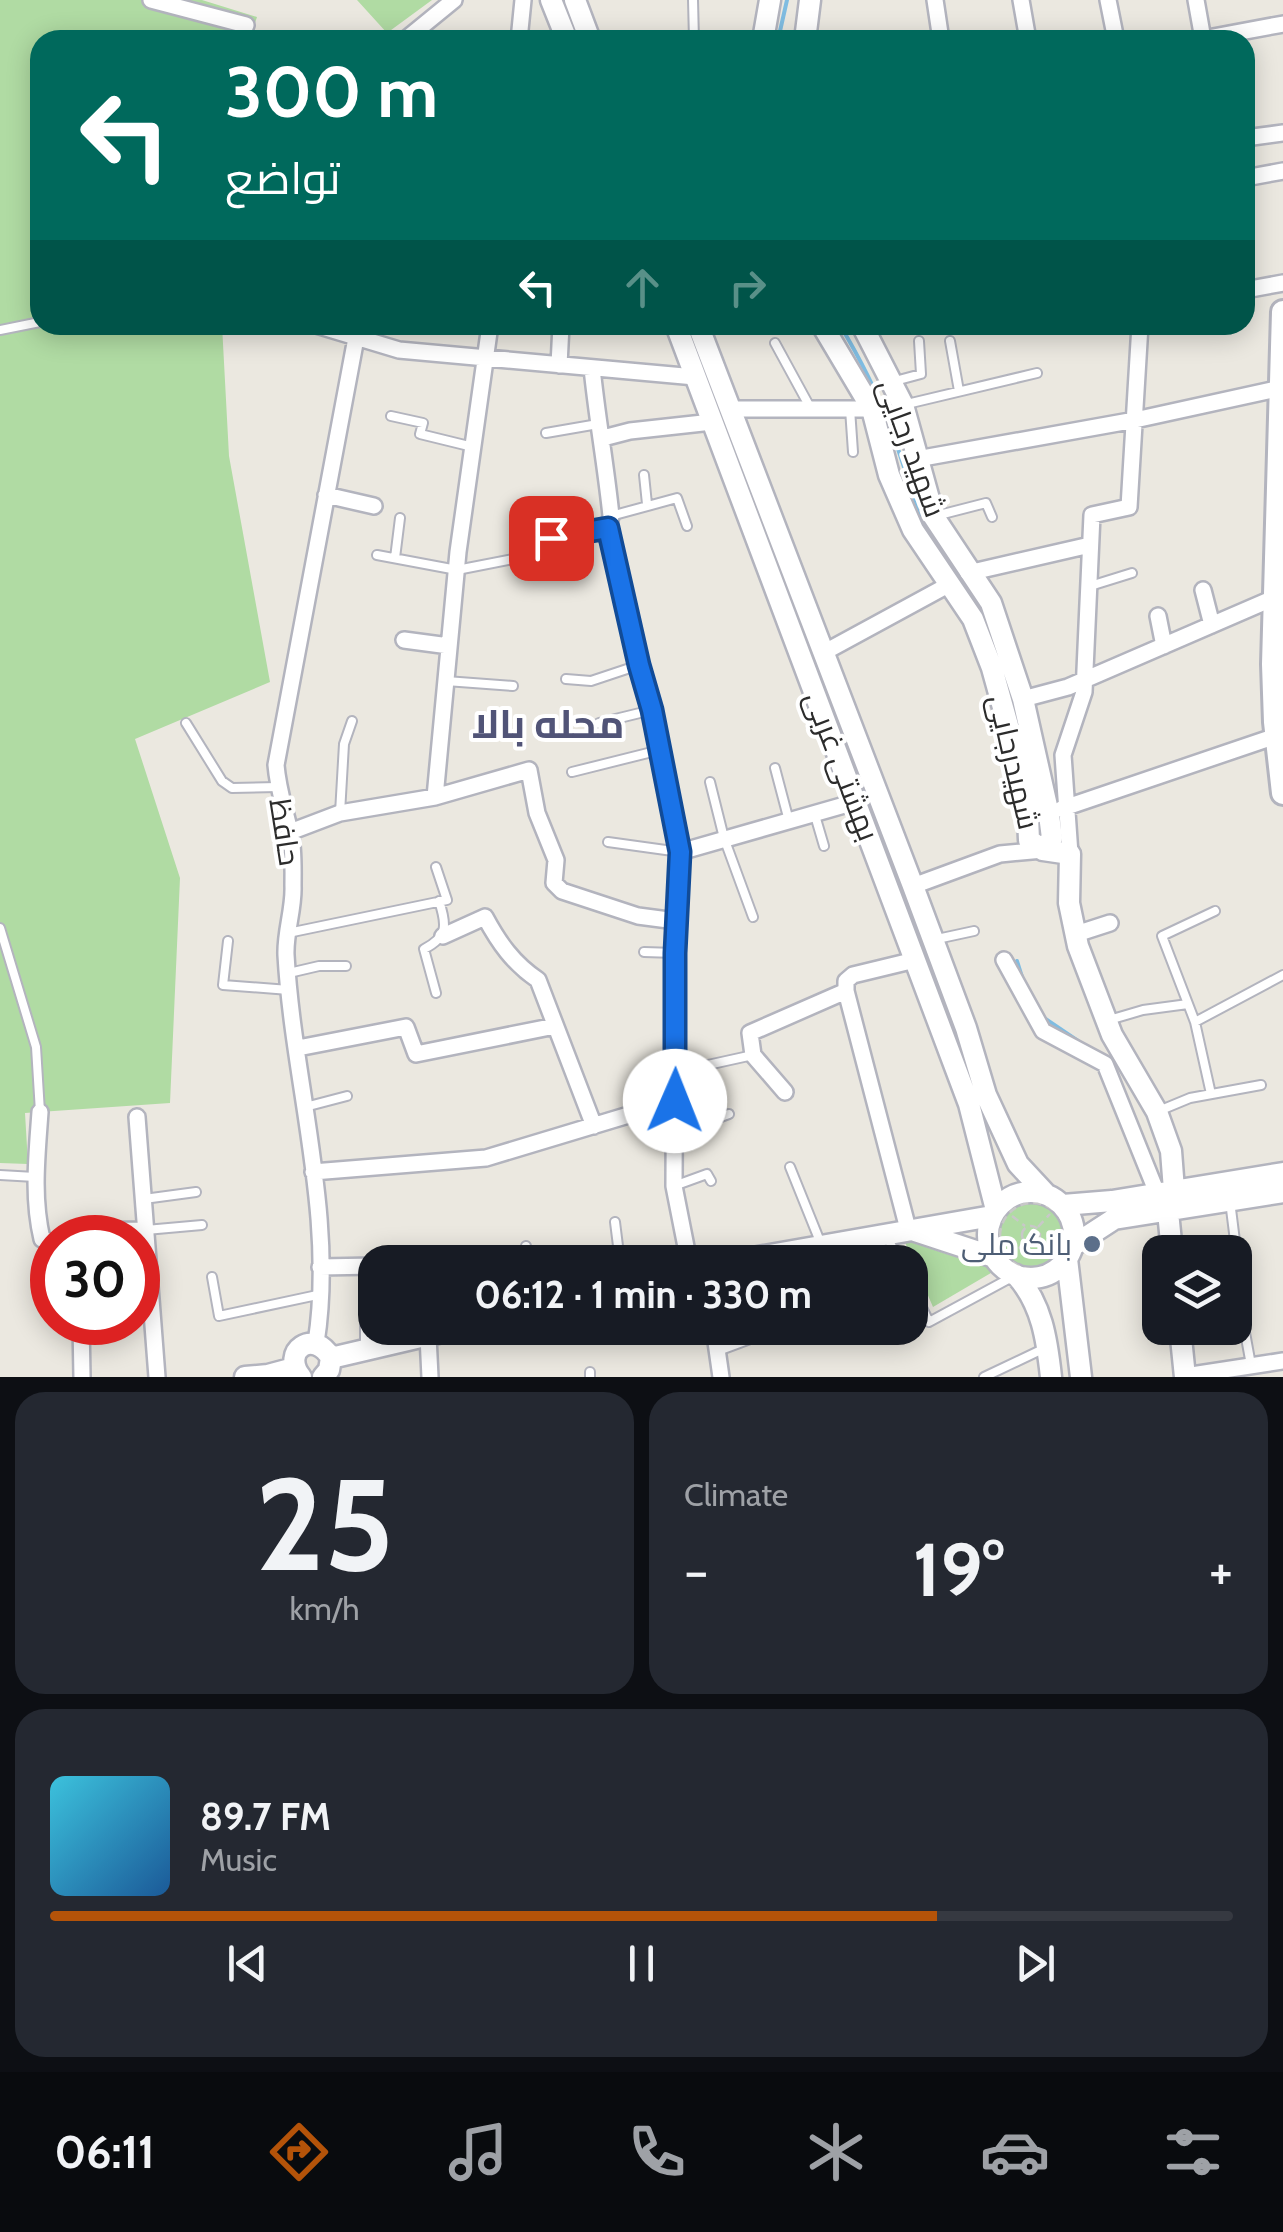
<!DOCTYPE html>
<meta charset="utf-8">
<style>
:root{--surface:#171b24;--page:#242831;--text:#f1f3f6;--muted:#9ea1a6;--line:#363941;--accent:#b45309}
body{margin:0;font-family:Cabin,Cairo,sans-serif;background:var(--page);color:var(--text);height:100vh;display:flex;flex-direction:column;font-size:38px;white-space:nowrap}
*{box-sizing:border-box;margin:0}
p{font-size:32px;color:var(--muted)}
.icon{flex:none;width:55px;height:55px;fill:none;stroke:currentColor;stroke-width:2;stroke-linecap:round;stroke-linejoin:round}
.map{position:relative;height:1377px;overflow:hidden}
.panel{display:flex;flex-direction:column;gap:15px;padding:15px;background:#0d0f14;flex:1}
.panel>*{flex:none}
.top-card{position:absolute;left:30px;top:30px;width:1225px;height:305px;border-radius:30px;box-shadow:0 5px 25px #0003;background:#00695c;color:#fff;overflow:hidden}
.fabs{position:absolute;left:1142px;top:1235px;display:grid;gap:20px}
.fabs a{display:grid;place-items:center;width:110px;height:110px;border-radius:20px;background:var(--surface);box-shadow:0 5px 25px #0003;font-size:50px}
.speed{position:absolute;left:30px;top:1215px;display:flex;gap:20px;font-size:50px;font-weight:700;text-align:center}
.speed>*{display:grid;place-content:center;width:130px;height:130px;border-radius:50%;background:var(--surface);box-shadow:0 5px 25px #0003;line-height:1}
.speed .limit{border:15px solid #d22;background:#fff;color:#111}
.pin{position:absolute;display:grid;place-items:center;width:85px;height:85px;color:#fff;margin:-42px;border-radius:20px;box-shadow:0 5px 15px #0006}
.me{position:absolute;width:110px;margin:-55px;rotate:1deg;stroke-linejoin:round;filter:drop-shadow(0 0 8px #0008)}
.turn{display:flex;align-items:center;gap:35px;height:210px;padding:0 30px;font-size:45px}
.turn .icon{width:130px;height:130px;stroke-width:2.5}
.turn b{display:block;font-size:70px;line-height:85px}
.lanes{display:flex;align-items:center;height:95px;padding:0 30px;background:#0003;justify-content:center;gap:50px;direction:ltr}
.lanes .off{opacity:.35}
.big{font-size:75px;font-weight:700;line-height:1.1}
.panel .tile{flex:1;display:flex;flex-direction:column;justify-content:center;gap:15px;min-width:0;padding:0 35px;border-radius:30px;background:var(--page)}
.panel .dial{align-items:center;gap:0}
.dial b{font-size:130px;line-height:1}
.song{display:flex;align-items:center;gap:30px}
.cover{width:120px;height:120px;border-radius:15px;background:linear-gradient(135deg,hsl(190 70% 55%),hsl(210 70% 35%))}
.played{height:10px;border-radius:5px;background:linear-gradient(90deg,var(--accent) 75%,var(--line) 75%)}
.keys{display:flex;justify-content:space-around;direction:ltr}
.heat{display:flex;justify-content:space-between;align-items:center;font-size:55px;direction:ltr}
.panel .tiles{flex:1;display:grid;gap:15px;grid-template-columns:1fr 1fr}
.tile:last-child{grid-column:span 2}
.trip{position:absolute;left:358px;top:1245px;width:570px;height:100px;border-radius:30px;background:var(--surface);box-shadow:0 5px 25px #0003;font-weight:700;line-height:100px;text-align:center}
.menu{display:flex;height:160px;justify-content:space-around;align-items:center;background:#090b0e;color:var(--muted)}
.menu .icon{width:70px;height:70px}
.menu .on{color:var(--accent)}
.menu b{font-size:45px;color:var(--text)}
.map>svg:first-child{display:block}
.green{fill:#b0dba3}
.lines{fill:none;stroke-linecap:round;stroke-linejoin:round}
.stream{stroke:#7fbce1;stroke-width:4}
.service-casing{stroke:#b3b4be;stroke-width:12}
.minor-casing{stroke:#b3b4be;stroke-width:20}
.tertiary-casing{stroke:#b3b4be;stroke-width:25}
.secondary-casing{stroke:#b3b4be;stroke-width:28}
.path{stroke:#c8c8c8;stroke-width:2.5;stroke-dasharray:8 5;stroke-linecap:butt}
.service{stroke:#fff;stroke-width:8}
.minor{stroke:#fff;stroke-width:15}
.tertiary{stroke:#fff;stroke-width:20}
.secondary{stroke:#fff;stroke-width:22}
.route-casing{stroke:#114b97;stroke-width:25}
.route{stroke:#1a73e8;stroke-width:18}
.service-dot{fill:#5c6f8a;stroke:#fff;stroke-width:4}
.labels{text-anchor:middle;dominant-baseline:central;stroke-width:8;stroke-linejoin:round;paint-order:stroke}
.street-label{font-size:30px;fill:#2c2c2c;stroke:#fff}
.service-label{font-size:30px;fill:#4e5e75;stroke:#fff;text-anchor:end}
.district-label{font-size:40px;font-weight:bold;fill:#515477;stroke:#fff}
</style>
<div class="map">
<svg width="1283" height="1377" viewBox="0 0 1283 1377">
<rect width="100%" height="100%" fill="#ebe8e0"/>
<!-- green -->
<path class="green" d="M0,0H202L257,17L249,40H40V325H222L229,456L270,682L135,739L180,878L170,1103L25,1113L28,1164L0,1163Z
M357,0H432L387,33Z
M995 1236a36 36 0 1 1 72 0a36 36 0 1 1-72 0Z
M904,1240L996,1270L933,1307Z"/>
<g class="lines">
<!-- stream -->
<path class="stream" d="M778,40L787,0
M840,325C859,357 876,390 889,424C906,467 914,510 938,549
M951,569L986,618
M1010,689L1019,728
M1017,961L1023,980
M1044,1018L1078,1041"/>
<defs>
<path id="service" d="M693,0L694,40
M0,330L40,322
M950,341L959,391
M775,343L811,409
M895,381L921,374L919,341
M907,404L1037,373
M850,409L853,452
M391,416L423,423L420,434L473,447
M546,433L598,424
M644,475L647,504
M939,515L986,503L992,517
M611,516L677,498L687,526
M377,555L457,570L549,552L551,538L608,529
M395,558L400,518
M1087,587L1132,573
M566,679L591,681L639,665
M446,681L513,686
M186,723L222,781L232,788L278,787
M599,723L652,710
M775,768L789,821
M572,772L660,750
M710,782L724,838L753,917
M814,812L824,846
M340,813L344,744L352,721
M608,842L680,852
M0,928L36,1047L40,1112
M288,933L447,900L436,867
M937,939L974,931
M228,941L223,985L289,990
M644,952L675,953
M289,973L319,966H346
M436,993L424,949C448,937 447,925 439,901
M1109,1020L1143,1010L1188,1004
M1195,1022L1283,975
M676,1072L753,1055
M1211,1094L1195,1022L1162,936L1215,911
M305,1107L347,1096
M1161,1110L1190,1098L1261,1085
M674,1134L729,1114
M790,1167L821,1244
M0,1175L35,1177
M674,1186L707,1174L711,1181
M144,1199L196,1192
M1230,1201L1238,1265
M615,1222L620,1262
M146,1230L202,1225
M887,1237L900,1262
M526,1246L528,1262
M212,1277L219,1316L322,1294
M910,1283L929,1322L1014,1276
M365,1312V1345
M1244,1327L1251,1365
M718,1351L780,1328
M590,1372V1377
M984,1377L1043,1349"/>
<path id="minor" d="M151,0L246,25L240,40
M935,0L941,40
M1021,0L1028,40
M1108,0L1116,40
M1196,0L1203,39
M405,40L454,0
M519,40L523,0
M1197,40L1283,24
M1245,138L1283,133
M1245,178L1283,171
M1245,290L1283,283
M316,325L399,350L695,377
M356,338L375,325
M559,365L561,325
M592,368C597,418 606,466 611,516L608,529L639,665L652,710L680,852L675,953L674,1186L689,1262
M730,409H872
M603,438L630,431L712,422
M917,459L1135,420L1281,388
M326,495L374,506
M968,573L1090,545
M1203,590L1212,625
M1158,616L1164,646
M404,640L449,646
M823,653L950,584
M1023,699L1068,687L1274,598
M435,797L458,552L490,325
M1061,809L1276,736
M290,832L340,813L435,797L529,770L537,813L556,860L554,883L562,891L638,916L676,921
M680,852L855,802
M1070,854L1063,755L1084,692L1092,515L1129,507L1140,325
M913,886L1000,854L1043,850
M1076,934L1110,923
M443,936L485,917C499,943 513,963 538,980L594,1126
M1004,960L1043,1031L1105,1064L1157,1193
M298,1048L406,1027L416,1054L555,1026
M785,1092L753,1055L750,1033L846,991
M40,1112C37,1155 32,1197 42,1239L52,1242
M137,1117L157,1377
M313,1172L486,1158L675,1101
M908,1229L846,991V981L853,975L915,960
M68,1236L78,1231L146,1230
M320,1267L375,1266
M81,1322L82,1377
M714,1328L721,1377
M428,1336L430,1377
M316,1343C336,1216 293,1082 286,955C285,932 294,909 293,886C293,869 294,849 290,832C285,809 278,790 276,765L356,338L353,325
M1185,1376L1283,1361"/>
<path id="tertiary" d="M551,0L567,40
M575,0L590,40
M763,40L770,0
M805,40L810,0
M676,325L969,1104L996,1210
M698,325L913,886L966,1028L986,1095L1018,1164L1045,1193
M822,325L872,409L889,475L913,530L973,619L992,668L1027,794L1029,840L1043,850L1070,854L1069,903L1078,946L1112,1035L1157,1112L1171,1151L1174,1190
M862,325L903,405L934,517L991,603L1023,699L1049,815L1052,838L1043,850
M988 1235a43 43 0 1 1 86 0a43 43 0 1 1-86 0Z
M1063,1205L1112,1201L1283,1173
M1168,1212L1172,1252
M915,1231L994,1257
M1074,1245L1114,1219L1283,1192
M1067,1259L1081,1377
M730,1262L992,1216
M1016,1275C1042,1304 1047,1340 1051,1377
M1180,1328L1185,1377
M331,1358L459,1328
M245,1377L268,1375L294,1368
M301,1377C280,1351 314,1328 331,1358L329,1370L323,1377"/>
<path id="secondary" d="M1283,312L1273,664L1275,722L1283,793"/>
</defs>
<!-- service casing -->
<use href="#service" class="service-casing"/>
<!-- minor casing -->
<use href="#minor" class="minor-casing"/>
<!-- tertiary casing -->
<use href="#tertiary" class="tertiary-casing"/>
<!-- secondary casing -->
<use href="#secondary" class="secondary-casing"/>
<!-- path -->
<path class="path" d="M1000 1236a33 33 0 1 1 66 0a33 33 0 1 1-66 0Z
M1012,1216L1025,1226
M1022 1235a9 9 0 1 1 18 0a9 9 0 1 1-18 0Z
M1038,1227L1050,1214
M1039,1242L1052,1253
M1011,1259L1024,1242"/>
<!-- service -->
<use href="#service" class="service"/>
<!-- minor -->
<use href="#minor" class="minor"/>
<!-- tertiary -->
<use href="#tertiary" class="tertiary"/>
<!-- secondary -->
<use href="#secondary" class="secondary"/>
</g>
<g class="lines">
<defs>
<path id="route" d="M551,538L608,528L639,665L652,710L680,852L675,953V1101"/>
</defs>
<!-- route casing -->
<use href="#route" class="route-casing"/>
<!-- route -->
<use href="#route" class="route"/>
</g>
<!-- markers -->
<circle class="service-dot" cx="1092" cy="1244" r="10"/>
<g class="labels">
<!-- street labels -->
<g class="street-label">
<text transform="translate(912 448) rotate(70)">شهید رجایی</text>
<text transform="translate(1014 762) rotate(77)">شهیدرجایی</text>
<text transform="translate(842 766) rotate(69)">بهشتی غربی</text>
<text transform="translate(285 832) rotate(81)">حافظ</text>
</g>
<!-- service labels -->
<g class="service-label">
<text x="1072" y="1244">بانک ملی</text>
</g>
<!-- district labels -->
<g class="district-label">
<text x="548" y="723">محله بالا</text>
</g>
</g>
</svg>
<div class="fabs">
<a><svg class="icon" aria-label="layers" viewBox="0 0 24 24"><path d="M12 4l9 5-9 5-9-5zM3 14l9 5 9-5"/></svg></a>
</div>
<div class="speed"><div class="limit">30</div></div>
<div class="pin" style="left:551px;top:538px;background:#d93025"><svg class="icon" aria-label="arrive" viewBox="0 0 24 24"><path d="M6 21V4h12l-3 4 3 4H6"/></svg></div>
<svg class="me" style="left:675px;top:1101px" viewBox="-20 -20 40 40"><circle r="19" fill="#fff"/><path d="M0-13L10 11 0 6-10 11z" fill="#1a73e8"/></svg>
<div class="trip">06:12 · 1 min · 330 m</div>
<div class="top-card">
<div class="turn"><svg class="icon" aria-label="left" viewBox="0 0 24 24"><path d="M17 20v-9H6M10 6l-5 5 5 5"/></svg><div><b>300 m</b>تواضع</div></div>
<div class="lanes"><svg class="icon" aria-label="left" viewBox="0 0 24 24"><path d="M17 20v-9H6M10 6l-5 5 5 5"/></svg><svg class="icon off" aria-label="ahead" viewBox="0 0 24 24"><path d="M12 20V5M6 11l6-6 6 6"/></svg><svg class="icon off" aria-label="right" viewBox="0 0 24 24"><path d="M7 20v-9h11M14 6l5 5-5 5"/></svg></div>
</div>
</div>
<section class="panel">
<div class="tiles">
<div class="tile dial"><b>25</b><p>km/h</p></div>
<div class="tile"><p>Climate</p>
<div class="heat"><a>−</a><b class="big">19°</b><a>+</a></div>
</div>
<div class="tile">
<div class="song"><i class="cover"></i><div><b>89.7 FM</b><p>Music</p></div></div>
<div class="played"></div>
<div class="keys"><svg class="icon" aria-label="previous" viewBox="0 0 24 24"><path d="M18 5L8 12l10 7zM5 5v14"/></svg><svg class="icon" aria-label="pause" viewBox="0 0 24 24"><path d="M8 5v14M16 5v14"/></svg><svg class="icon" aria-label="next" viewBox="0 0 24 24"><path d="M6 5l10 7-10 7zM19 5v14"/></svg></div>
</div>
</div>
</section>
<nav class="menu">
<b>06:11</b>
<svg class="icon on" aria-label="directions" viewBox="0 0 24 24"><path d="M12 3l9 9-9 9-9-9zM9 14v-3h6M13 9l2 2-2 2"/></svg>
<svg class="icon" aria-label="music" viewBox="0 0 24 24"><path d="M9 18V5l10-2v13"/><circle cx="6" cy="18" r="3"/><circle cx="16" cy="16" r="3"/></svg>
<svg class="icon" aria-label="phone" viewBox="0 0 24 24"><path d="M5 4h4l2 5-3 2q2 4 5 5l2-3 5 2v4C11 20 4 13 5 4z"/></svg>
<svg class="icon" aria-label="climate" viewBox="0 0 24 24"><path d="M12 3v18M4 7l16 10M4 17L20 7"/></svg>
<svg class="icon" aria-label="car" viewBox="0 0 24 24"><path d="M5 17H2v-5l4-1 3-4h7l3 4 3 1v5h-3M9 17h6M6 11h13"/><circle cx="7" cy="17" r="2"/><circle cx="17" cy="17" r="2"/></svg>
<svg class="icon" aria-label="filters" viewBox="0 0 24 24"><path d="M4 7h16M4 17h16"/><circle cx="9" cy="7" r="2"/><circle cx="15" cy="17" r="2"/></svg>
</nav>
